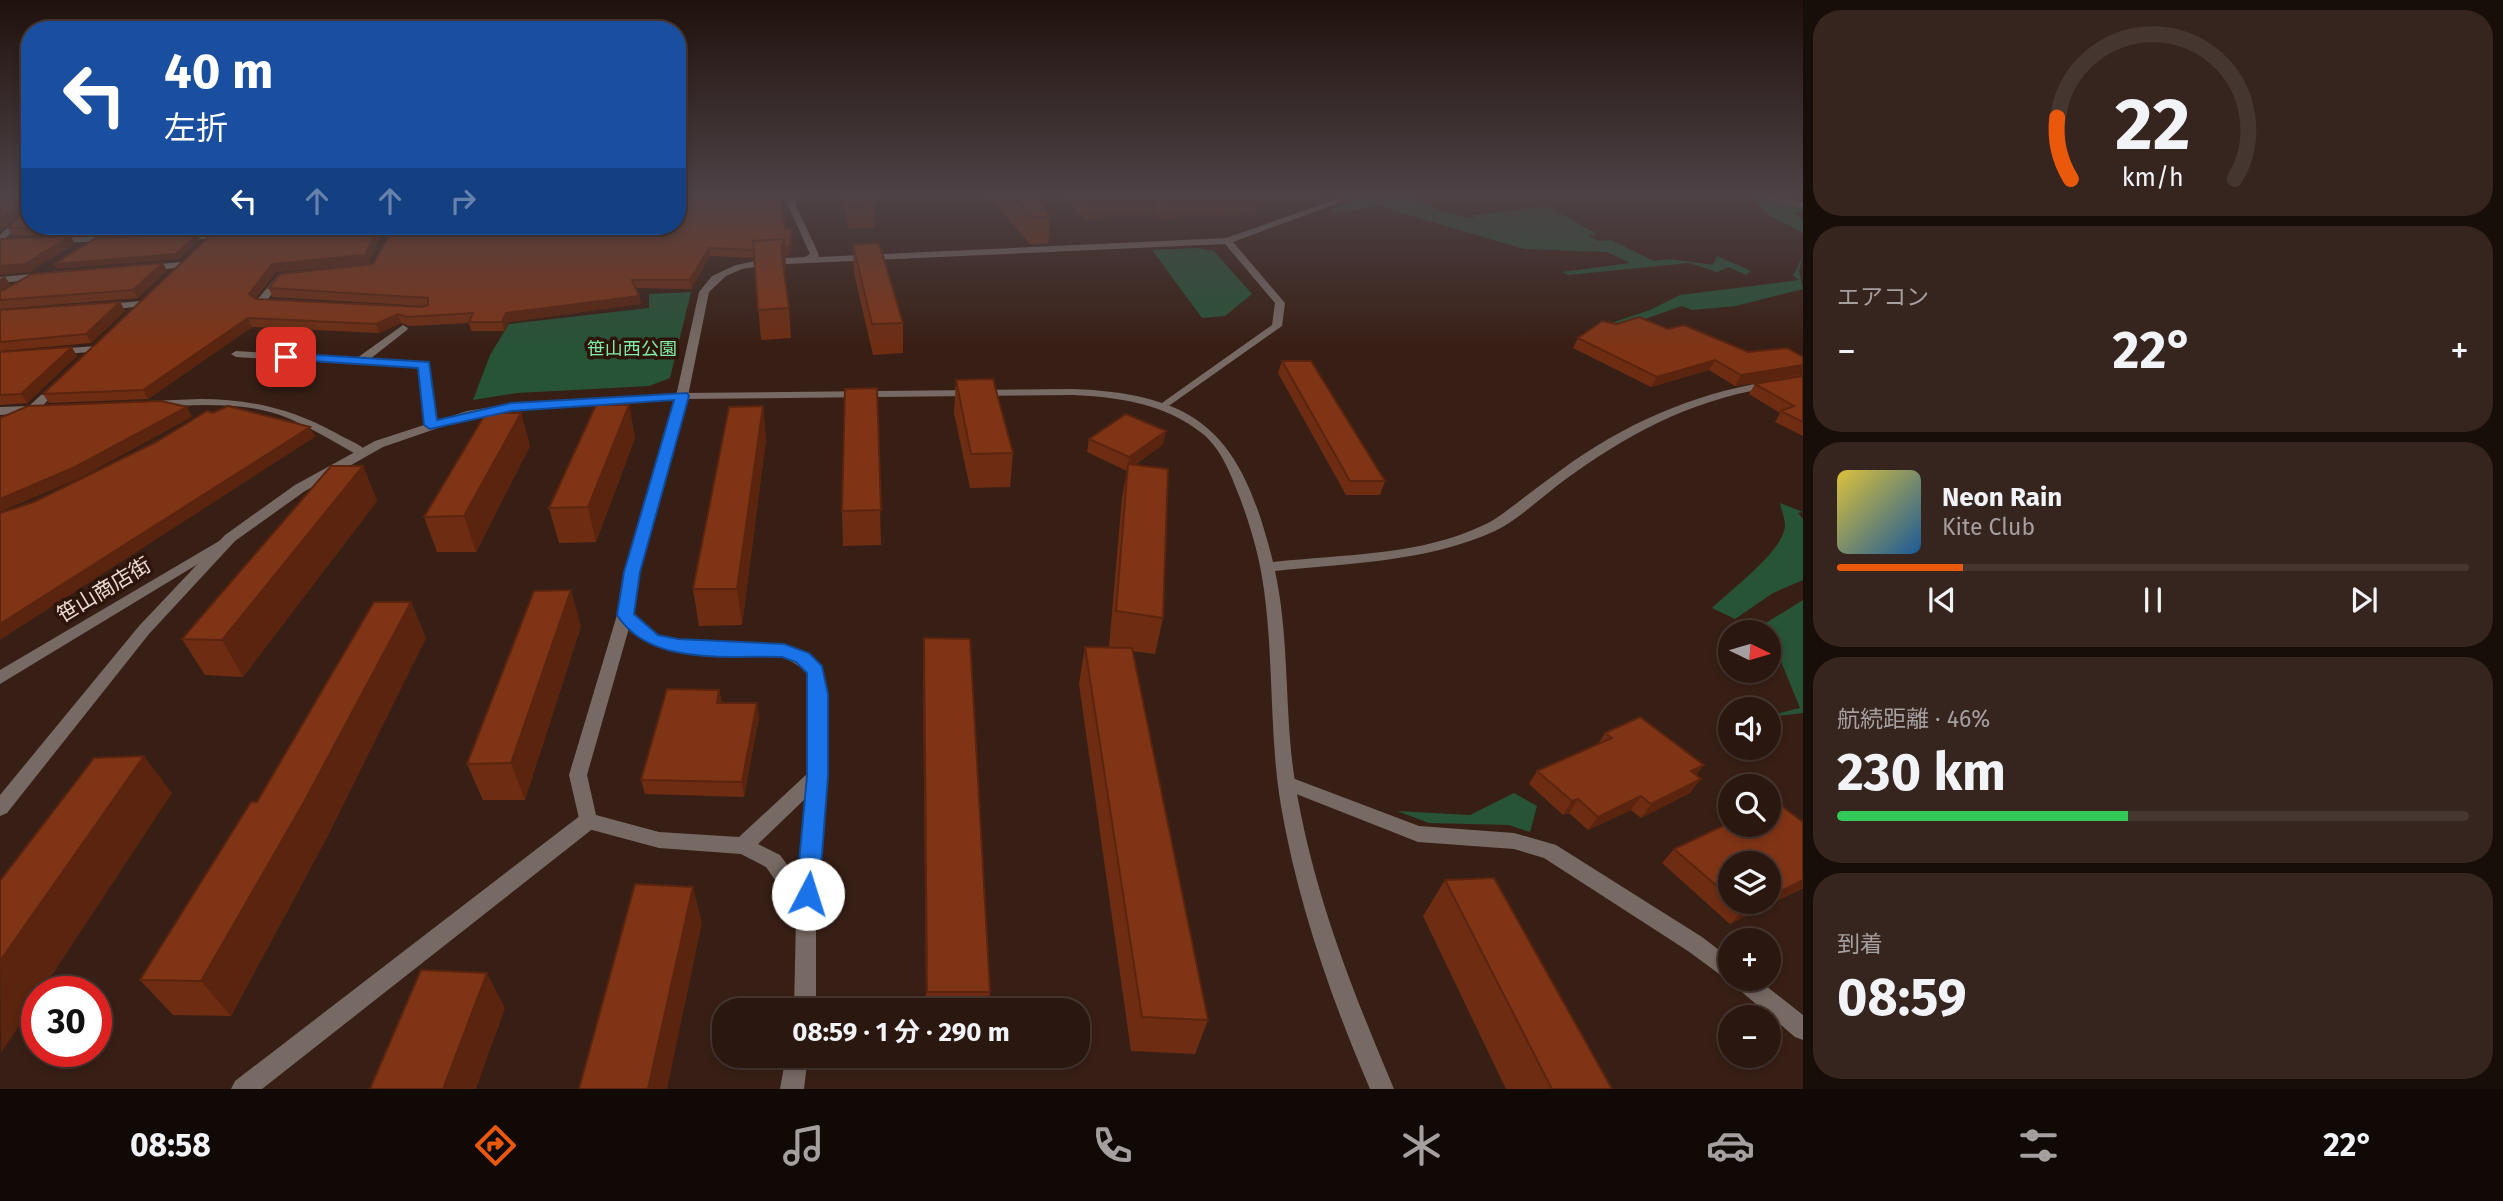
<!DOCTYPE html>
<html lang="ja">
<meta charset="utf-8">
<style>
:root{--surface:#2a1710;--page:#36241e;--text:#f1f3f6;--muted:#a59f9f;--line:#463630;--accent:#ea580c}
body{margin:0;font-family:"Fira Sans","Noto Sans JP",sans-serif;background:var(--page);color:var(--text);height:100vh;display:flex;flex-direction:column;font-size:26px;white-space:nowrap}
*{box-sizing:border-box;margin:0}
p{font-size:23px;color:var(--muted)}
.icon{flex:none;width:38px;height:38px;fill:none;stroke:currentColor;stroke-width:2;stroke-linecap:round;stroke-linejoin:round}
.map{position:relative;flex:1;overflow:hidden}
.drawer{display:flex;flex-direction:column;gap:10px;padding:10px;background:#170d09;width:700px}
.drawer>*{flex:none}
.banner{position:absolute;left:21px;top:21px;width:665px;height:214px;border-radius:28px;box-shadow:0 4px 10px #0003,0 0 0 2px var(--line);background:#1a4fa0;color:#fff;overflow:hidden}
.needle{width:46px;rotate:95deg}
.controls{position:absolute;left:1718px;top:620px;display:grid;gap:14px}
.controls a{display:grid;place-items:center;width:63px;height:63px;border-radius:50%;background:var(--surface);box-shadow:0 4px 10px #0003,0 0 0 2px var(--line);font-size:35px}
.speed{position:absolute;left:21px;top:976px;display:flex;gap:14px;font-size:35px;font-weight:700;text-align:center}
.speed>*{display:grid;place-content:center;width:91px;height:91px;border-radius:50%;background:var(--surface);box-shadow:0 4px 10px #0003,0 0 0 2px var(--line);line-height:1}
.speed .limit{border:10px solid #d22;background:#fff;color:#111}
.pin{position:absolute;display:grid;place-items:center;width:60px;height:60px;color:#fff;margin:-30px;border-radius:14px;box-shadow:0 4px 10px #0006}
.me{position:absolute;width:77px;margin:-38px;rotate:5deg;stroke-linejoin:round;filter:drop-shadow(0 0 5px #0008)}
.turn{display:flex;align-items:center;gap:24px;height:147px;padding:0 28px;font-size:32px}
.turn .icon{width:91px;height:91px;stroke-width:2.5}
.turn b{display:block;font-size:49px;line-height:60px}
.lanes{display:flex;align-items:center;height:66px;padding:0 28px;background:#0003;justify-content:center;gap:35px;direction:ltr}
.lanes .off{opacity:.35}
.big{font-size:52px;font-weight:700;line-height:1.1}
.drawer .widget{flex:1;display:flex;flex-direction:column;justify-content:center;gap:10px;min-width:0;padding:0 24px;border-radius:28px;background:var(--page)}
.drawer .dial{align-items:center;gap:0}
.dial svg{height:182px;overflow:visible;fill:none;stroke:var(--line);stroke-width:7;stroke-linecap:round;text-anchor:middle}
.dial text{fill:var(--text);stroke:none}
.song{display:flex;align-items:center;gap:21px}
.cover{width:84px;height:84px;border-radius:10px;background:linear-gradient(135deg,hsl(50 70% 55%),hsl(210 70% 35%))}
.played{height:7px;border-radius:4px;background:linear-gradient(90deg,var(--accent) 20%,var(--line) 20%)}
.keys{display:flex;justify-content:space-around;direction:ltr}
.heat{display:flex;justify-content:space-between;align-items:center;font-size:38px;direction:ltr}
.charge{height:10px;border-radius:5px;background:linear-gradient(90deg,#34c759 46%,var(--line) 0)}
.trip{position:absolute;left:712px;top:998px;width:378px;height:70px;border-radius:28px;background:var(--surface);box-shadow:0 4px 10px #0003,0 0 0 2px var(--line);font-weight:700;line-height:70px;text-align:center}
.dock{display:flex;height:112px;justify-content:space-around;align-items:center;background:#110906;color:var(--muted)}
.dock .icon{width:49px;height:49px}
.dock .active{color:var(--accent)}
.dock b{font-size:32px;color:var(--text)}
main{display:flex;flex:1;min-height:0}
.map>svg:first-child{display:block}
.green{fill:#275337}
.forest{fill:#1e5e39}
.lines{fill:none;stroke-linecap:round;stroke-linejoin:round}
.pedestrian{fill:#776a64;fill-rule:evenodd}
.minor{fill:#776a64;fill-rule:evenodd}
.tertiary{fill:#776a64;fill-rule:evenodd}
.wall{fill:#6e2d13;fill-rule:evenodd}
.shaded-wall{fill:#5a240f}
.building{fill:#803416;stroke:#5a240f;stroke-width:2}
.route{fill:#1a73e8;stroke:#114b97;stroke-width:2}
.labels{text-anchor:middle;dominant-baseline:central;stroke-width:7;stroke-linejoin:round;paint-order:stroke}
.far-park-label{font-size:18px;fill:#7eeda7;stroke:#2d150c}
.street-label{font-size:21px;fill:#eddcd5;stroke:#2d150c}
</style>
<main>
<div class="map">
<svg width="1803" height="1089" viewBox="0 0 1803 1089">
<rect width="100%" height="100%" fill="#381f15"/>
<!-- green -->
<path class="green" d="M1367,195H1406L1441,211L1473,219L1474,215L1547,206L1597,234L1589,236L1599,241L1611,240L1654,261L1670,259L1713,265L1717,256L1751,271L1746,275L1729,267L1717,272L1689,263L1568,275L1562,272L1630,263L1607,252L1524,249L1378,206L1340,213L1330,210Z
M1196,248L1214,251L1252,294L1225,316L1202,318L1152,250Z
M1803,255L1799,271L1803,289L1736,306L1692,310L1682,306L1630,324L1599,327L1650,310L1680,295L1799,280L1793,276Z
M691,292L670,378L649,386L517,393L473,400L490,355L509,324L649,308V294Z
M1780,503L1803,512L1798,513L1803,519V580L1773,593L1735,619L1712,608C1731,589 1785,550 1785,525C1785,518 1781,510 1780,503Z
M1803,600V713L1778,716L1776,714L1800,708L1769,632L1756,629Z
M1514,793L1537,806L1530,832L1509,825L1429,823L1397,811L1470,815Z"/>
<!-- forest -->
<path class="forest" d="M1749,195L1803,206V212L1795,213L1803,220V233L1769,215Z"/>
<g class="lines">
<!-- pedestrian -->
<path class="pedestrian" d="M588,813L595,815L597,821L595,827L262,1089H231L235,1081L581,815Z"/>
<!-- minor -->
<path class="minor" d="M793,195H801L795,203L819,255L818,257L1226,238L1349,195H1360L1233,242L1285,303L1282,326L1163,410L1157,407L1159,405L1272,325L1275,303L1225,244L765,265L742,269L726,276L709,292L688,396L639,572L633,614C640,621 648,630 658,635C703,657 792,621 824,671L826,776L816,918V1010H794L796,918L785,894L766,867L741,854L659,848L581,827L569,775L617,615L625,572L676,396L699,292L712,276L736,265L765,259L805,257L810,254L787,203ZM629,628C672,672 729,641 780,657C791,660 799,666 808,673V773L739,837L659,832L596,815L587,775ZM806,798L799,881L780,855L758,844Z
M1749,195H1765L1803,203V207Z
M27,209H30V216L0,243V235Z
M408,228L412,231L411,233L362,237L358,234L362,231Z
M229,233L230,235L226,238L180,240L176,237L180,234Z
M117,236L118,238L114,241L54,243L50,240L54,237Z
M182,262L185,263V267L148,271L143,268L148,265Z
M44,273L47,274V278L0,283V277Z
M281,274L286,277L267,300L277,301V305L257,304V300L278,275Z
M142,301L145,302V306L105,310L100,307L105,304Z
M403,325L408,328L407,330L370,359L428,363L437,425L435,428H427L425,425L419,368L236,357L231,354L236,351L357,358Z
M96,346L100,347V351L55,355L50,352L55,349Z
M58,382L64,385L40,408L39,411L0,430V421L14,414L0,415V407L29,406L54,383Z
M200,399C250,399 292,409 336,433C346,439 360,444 368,452L362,456L358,455C332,441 307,425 280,415C238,401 193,405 150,407L144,404L150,401Z
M226,537L233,541L231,544L0,684V670Z
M1287,776L1419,826L1514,833L1556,845L1702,937L1731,959V978H1756L1803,1015V1040L1795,1037L1730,982L1688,951L1544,858L1514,849L1418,842L1281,788L1278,783L1281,778Z
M786,1055H808L804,1089H780Z"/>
<!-- tertiary -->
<path class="tertiary" d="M1803,377V383C1713,392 1646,422 1573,474C1549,490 1520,519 1495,531C1427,562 1349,563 1275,571C1290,640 1284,712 1295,782C1313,892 1351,987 1394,1089H1370C1331,998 1298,904 1281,806C1269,735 1274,662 1264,590C1260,558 1251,528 1240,498C1231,475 1222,450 1203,434C1166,404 1119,397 1073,395L682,399L511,410L473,416L383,447L305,491L235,541L149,634L7,813L0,816V795L139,626L225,535L295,485L375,441L467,411L511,404L682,393L1073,389C1204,394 1242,438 1273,562C1344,554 1421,556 1486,524C1497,519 1507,510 1517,503C1535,489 1554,475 1572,462C1643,413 1718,385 1803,377Z"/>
</g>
<!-- wall -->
<path class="wall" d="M0,195H30L89,226L83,234L13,236L8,228L27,210L28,206L0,231Z
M841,195H872L874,204L875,227L849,229Z
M987,195H1038L1050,217L1048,244H1030Z
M1061,195H1317L1316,200L1256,205L1254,212L1161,219L1155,213L1086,220Z
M94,226H426L355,228L268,226L98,233Z
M378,229L381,237L368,264L276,272L255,299L422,307L425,306L272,297L269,288L373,264L792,229V237L790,255L785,256L786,267L784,273L789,308L791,338L761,340L754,258L710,256L691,289L636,288L639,296L641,304L509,322L504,331H471L469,323L410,326L401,323L379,333L252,327L148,399L49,403L43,394L215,231Z
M853,245L903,323V353L873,355L854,273Z
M163,263L167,271L138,298L0,309V292Z
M120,302L125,311L91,343L0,351V310Z
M1617,324L1668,329L1748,352L1803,357V375L1735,386L1709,370L1651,387L1573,348L1578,338Z
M0,352L77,356L27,403L0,405Z
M1282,361L1385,481L1380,495H1346L1278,373Z
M1803,376V436L1775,422L1780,413L1749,394L1755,384Z
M956,380L1013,453L1010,487L970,488L954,413Z
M877,388L881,545L843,546L842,511Z
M629,405L635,438L596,542L559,543L549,508Z
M763,406L766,439L742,625L699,626L693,589Z
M521,413L530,446L476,552H437L424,517Z
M1089,439L1163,444L1135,465L1163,618L1155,654L1132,651L1208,1020L1195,1054L1131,1051L1079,684L1085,647H1109L1122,498L1127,471L1087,452Z
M363,466L377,501L243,677L205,675L182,639Z
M411,602L426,638L326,839L231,1016L173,1015L140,980L257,802Z
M581,626L525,800H483L467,764Z
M924,638L990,992L988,1010H926L923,675Z
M719,690L722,703L759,717L744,797L645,794L641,780Z
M1605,733L1704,765L1696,775L1690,793L1641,818L1631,810L1588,830L1569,813L1563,815L1529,784L1537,771L1598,744Z
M1803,822V888L1730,924L1662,863L1674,849ZM1731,863L1769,901H1731Z
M1445,880L1612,1089H1506L1423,916Z"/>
<!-- shaded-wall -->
<path class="shaded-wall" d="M677,195H721L677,201Z
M1089,195H1158L1155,213L1086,220Z
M1165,195H1317L1316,200L1256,205L1254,212L1161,219Z
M23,199L27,206L0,231V219Z
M78,226H89L83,234Z
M378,229L381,237L368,264L276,272L252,302L249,294L272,264Z
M792,229V237L790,255L785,256L786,267L783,276L754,250L784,239Z
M198,234L200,240L179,259L57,269L54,264Z
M71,236L75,244L30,272L0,275V266Z
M709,248L710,256L691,289L690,280Z
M163,263L167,271L138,298L133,290Z
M5,276L10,285L0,291V279Z
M639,296L641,304L509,322L504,331L502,322L506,313Z
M120,302L125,311L91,343L86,334Z
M398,314L401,323L379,333L376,324Z
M248,318L252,327L148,399L143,390Z
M72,347L77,356L27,403L21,394Z
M1715,360L1709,370L1651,387L1657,377Z
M1803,365V374L1735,386L1741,375Z
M629,405L635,438L596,542L588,507Z
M763,406L766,439L742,625L737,589Z
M187,407L192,417L82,477L0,512V499Z
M521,413L530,446L476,552L464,516Z
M310,427L315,437L0,640V624Z
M1166,431L1163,444L1127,471L1129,457Z
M363,466L377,501L243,677L222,640Z
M571,590L581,626L525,800L511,763Z
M411,602L426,638L326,839L231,1016L201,981Z
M719,690L722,705L717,703Z
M757,703L759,717L744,797L742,782Z
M144,756L172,793L41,992H37V999L1,1053L0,961Z
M1704,765L1693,779L1691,771Z
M1701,779L1690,793L1641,818L1651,804Z
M1641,796L1631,810L1588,830L1598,817Z
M1578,799L1569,813L1563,815L1572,801Z
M1803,880V887L1730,924L1744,910L1761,901H1769V897Z
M693,887L702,923L667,1089H648Z
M487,973L505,1008L476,1089H443Z"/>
<!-- building -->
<path class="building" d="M0,195H30V226H75L8,228L27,210L28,200L23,199L0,219Z
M717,195H781L785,229H792L789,247H785L784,239L753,241L754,250L709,248L690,280H632L639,296L506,313L502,322H469L473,313L407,317L398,314L376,324L248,318L143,390L43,394L215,231L378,229L365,255L272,264L249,294L256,299L422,307L428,305V298L269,288L280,274L373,264L393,229L431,226H677V202Z
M846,195H872L874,204L848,205Z
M1012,195H1038L1050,217H1032Z
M198,234L176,254L54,264L96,238Z
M71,236L25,264L0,266V239Z
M784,239L781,248L789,308L758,310L753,241Z
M879,243L903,323L872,324L853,245Z
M163,263L133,290L0,300V292L32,274Z
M120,302L86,334L0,342V310Z
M1639,317L1668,329L1684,325L1748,352L1787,348L1803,357V365L1741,375L1715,360L1657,377L1578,338L1602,321L1617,324Z
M72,347L21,394L0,395V352Z
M1282,361H1311L1385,481H1350Z
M1803,376V422L1781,411L1794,406L1755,384Z
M993,379L1013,453L971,454L956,380Z
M877,388L881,510L842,511L845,389Z
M161,401L187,407L75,467L0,499V418L28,406Z
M596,405H629L588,507L549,508Z
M228,406L310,427L0,624V513L34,502L156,442L207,411L213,413Z
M763,406L737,589H693L729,407Z
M486,413H521L464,516L424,517Z
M1126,414L1166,431L1129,457L1089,439Z
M1128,464L1168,469L1163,618L1116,611Z
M331,466H363L222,640L182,639Z
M571,590L511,763L467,764L534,591Z
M374,602H411L304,802L201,981L140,980L251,802H257Z
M924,638L970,639L990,992H927Z
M1085,647L1132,648L1208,1020L1142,1017Z
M667,689L719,690L717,703H757L742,782L641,780Z
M1640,717L1704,765L1691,771L1701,779L1651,804L1641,796L1598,817L1578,799L1572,801L1537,771L1612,738L1605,733Z
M144,756L0,961V881L94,758Z
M1775,801L1803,822V880L1769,897V863H1731V898L1674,849L1731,822V824H1769V803Z
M1494,878L1612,1089H1552L1445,880Z
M635,884L693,887L648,1089H579Z
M1735,901H1761L1744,910Z
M421,970L487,973L443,1089H370Z"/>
<!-- sky -->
<linearGradient id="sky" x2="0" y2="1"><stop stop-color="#1f110c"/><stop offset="0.56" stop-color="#4d4246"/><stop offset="1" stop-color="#4d4246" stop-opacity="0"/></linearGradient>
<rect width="1803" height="347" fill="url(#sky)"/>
<!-- route -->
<path class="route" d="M286,353L429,362L437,420L511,403L687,393L689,396L640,572L634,614L658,635L678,639L784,644L809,653L822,666L828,694V776L819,894L816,901L808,904L800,901L796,894L807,776V673L796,662L782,657C729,655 650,667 617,615L624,572L674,400L511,411L430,429L424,425L418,368L281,359L279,357Z"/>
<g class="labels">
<!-- far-park labels -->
<g class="far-park-label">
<text x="632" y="349">笹山西公園</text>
</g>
<!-- street labels -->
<g class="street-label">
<text transform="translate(104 590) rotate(-31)">笹山商店街</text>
</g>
</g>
</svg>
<div class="controls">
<a><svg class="needle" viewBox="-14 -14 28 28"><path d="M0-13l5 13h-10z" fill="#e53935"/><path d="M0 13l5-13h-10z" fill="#a59f9f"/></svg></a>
<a><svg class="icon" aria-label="sound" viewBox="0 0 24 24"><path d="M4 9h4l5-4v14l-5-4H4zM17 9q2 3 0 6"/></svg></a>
<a><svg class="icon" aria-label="search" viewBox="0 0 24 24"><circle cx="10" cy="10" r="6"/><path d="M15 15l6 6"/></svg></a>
<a><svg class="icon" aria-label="layers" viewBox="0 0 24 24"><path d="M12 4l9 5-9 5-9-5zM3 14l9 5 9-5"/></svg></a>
<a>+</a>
<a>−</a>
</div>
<div class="speed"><div class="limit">30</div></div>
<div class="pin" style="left:286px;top:357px;background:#d93025"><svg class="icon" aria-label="arrive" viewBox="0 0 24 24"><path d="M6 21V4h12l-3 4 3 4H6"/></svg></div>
<svg class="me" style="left:808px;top:894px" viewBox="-20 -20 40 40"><circle r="19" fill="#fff"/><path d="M0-13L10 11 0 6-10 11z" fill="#1a73e8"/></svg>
<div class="trip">08:59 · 1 分 · 290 m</div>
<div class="banner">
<div class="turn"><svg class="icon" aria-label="left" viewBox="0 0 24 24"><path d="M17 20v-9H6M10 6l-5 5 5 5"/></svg><div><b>40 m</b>左折</div></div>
<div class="lanes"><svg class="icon" aria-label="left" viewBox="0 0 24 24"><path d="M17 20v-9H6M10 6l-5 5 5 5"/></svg><svg class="icon off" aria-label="ahead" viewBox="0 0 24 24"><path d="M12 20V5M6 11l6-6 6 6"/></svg><svg class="icon off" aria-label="ahead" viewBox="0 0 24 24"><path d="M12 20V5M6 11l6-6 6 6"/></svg><svg class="icon off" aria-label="right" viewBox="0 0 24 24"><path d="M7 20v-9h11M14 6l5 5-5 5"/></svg></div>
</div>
</div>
<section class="drawer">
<div class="widget dial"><svg viewBox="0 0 100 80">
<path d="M14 69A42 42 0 1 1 86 69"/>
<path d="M14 69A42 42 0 0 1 8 42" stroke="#ea580c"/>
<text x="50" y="56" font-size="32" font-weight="700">22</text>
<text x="50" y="72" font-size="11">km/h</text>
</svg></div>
<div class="widget"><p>エアコン</p>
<div class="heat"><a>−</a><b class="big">22°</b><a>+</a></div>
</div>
<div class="widget">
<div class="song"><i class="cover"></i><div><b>Neon Rain</b><p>Kite Club</p></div></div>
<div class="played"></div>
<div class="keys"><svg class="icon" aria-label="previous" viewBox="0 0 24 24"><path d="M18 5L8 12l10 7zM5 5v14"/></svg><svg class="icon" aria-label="pause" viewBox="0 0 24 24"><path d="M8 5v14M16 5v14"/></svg><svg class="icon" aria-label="next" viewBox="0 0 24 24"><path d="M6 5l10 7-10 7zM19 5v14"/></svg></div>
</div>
<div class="widget"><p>航続距離 · 46%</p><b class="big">230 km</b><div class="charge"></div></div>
<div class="widget"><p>到着</p><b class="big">08:59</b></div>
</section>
</main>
<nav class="dock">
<b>08:58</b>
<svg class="icon active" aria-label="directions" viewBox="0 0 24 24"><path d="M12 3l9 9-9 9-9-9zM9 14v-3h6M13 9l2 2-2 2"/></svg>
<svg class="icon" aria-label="music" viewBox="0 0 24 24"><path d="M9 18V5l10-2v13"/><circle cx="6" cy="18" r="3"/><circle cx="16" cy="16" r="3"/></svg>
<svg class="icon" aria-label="phone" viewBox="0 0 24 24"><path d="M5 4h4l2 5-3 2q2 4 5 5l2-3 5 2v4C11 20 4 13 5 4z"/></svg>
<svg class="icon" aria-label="climate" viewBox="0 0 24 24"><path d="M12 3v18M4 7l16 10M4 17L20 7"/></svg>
<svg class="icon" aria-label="car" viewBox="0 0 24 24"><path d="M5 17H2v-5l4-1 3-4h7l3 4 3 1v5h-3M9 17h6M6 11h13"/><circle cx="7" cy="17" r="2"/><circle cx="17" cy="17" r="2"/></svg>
<svg class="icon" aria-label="filters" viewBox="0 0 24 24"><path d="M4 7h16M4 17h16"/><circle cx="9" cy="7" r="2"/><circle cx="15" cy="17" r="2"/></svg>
<b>22°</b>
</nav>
